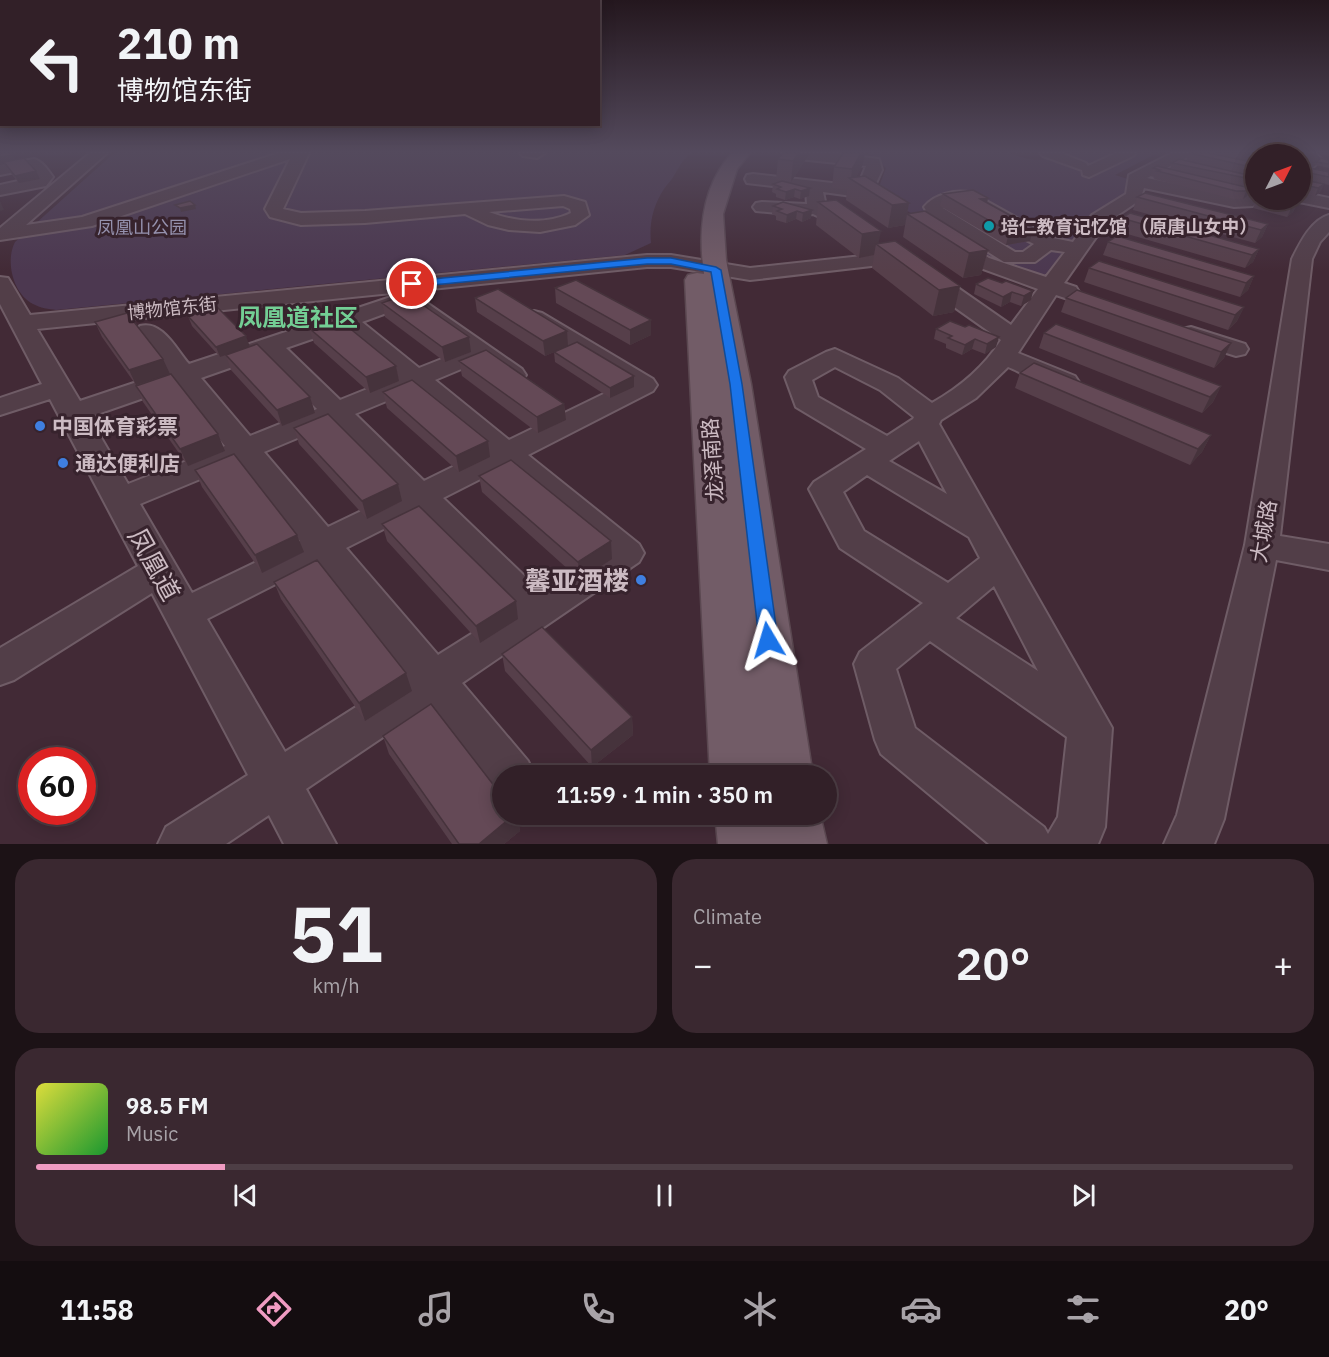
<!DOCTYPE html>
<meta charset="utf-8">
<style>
:root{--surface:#322028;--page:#3a2830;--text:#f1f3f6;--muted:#a8a3a8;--line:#4d3e45;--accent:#f09bc2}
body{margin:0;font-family:"IBM Plex Sans","Noto Sans SC",sans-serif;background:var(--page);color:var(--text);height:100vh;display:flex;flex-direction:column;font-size:22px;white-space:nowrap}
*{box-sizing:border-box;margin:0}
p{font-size:20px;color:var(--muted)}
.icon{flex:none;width:33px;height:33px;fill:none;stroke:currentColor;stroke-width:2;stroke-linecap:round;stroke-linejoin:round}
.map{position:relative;height:844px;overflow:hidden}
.drawer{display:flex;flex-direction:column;gap:15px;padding:15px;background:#1c1216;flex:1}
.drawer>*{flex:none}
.hud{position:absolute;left:0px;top:0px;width:600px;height:126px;box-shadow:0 3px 15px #0003,0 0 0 2px var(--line);background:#322028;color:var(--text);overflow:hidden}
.needle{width:39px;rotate:48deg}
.controls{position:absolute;left:1245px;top:144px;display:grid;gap:12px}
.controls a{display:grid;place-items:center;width:66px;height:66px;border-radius:50%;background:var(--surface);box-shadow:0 3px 15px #0003,0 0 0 2px var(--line);font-size:30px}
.speed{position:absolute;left:18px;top:747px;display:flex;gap:12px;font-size:30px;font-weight:700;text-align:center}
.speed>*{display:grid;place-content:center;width:78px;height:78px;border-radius:50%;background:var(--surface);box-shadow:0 3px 15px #0003,0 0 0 2px var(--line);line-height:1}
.speed .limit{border:9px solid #d22;background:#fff;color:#111}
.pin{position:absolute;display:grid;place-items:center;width:51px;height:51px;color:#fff;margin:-26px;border:3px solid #fff;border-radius:50%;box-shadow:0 2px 6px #0007}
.me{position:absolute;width:66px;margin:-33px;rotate:353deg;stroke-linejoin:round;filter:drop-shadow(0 0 4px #0008)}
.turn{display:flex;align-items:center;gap:21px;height:126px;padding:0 18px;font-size:27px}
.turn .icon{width:78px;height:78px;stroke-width:2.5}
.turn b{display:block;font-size:42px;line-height:51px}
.big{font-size:45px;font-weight:600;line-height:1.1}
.drawer .widget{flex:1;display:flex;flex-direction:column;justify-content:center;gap:9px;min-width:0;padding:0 21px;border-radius:24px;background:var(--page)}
.drawer .dial{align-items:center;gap:0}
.dial b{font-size:78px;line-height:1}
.song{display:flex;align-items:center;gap:18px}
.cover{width:72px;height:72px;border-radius:9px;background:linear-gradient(135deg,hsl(60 70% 55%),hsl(130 70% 35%))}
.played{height:6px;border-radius:3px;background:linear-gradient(90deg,var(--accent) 15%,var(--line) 15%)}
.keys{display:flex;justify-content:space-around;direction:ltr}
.heat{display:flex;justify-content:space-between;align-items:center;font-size:33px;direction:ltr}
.drawer .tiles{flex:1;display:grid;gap:15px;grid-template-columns:1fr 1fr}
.widget:last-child{grid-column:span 2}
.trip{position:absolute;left:492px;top:765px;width:345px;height:60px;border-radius:30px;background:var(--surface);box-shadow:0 3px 15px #0003,0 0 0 2px var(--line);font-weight:600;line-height:60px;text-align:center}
.menu{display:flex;height:96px;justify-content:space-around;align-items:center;background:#140d10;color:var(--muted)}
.menu .icon{width:42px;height:42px}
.menu .on{color:var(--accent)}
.menu b{font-size:27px;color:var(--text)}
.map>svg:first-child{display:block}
.green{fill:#4c3850}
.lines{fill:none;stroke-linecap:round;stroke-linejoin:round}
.minor-casing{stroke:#6f5c66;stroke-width:4}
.major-casing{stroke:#5b4851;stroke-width:3}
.minor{fill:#523e48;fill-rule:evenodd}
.major{fill:#725c67;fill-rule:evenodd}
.wall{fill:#563f4a}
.shaded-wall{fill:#46333c}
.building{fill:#644956;stroke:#46333c;stroke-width:1.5}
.route{fill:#1a73e8;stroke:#114b97;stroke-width:1.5}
.culture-dot{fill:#0f9aa8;stroke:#37232d;stroke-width:2}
.shop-dot{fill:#3f7fe0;stroke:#37232d;stroke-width:2}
.labels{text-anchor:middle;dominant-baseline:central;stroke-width:6;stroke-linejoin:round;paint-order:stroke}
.far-poi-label{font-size:18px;font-weight:bold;fill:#ccbbc3;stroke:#37232d;text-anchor:start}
.far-park-label{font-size:18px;fill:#9591ae;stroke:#37232d}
.far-street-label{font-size:18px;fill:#ccbbc3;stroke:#37232d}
.poi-label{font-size:21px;font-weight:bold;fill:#ccbbc3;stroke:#37232d;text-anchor:start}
.street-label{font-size:21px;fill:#ccbbc3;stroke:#37232d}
.quarter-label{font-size:24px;font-weight:bold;fill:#73ce94;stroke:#37232d}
.near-street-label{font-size:26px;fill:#ccbbc3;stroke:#37232d}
.near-poi-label{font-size:26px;font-weight:bold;fill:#ccbbc3;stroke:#37232d;text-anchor:end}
</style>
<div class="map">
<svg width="1329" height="844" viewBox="0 0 1329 844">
<rect width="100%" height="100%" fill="#422a36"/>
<!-- green -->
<path class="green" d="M114,153H692C681,161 682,163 675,174C672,180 667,184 664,189C653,206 649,223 651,243L625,255L56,310C49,309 40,308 33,304C13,294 5,261 15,242Z
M869,153H1009C1032,162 1040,161 1064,156L1058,153H1157L1115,175L1131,180L1132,194L1047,280L988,261L877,192L886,168Z"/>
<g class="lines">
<defs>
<path id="minor" d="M90,153H107L26,225L82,217L279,153H309L283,209L301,213L365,211L564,196L585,202L589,215L575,225L540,232L509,230L488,225L465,214L365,223L301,225L270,217L265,209L290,159L92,226L0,240V228ZM563,206L570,209L571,213C545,225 515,222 489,212Z
M520,153H545L537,158L523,156Z
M782,153H830L879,159L882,170L873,190L894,205L891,209L885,210L859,197L823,192L826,206L858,222L860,226L858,230L851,232L813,214L799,215L756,211L753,207L756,203L762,202L807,204L806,190L747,183L745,179L747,175L753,174L858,186L866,166L789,158Z
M1040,153H1061L1086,163L1088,166L1116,153H1136L1133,156L1089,177L1083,175L1082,170L1043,156Z
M1172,153H1206L1256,163V173L1186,158L1147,178L1234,196L1243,197L1256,189V200H1260L1253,206L1234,207L1144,188L1140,200L1106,223L1064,283L1076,287L1079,292L1076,297L1068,299L1056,295L1018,353L1075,376L1079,382L1075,388C1054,393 1028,375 1008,367L976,398L941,420L939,424L1112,728L1105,827L1098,844H989L881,754L875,740L854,664L860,652L923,603L840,548L809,489L814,482L866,449L796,407L785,377L789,371L826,352L835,349L898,378L932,403C960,387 984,367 1001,340L919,282L916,277L919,272L927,271L935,272L1011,325L1038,289L975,266L944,247L941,243L944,239H958L989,258L1046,277L1065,252L1051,250L1035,262H1004L928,214L924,207C934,194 956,189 972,193L1053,238L1073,242L1092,215L1126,194L1129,175ZM963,203L1026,240L1034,244L1023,252H1015L943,208L947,205ZM835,367L880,390L914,417L913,419L887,436L818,397L812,380ZM919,441L947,494L889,461ZM867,475L969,537L980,558L948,583L864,531L843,492ZM994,586L1038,671L956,618ZM930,641L1067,737L1058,817L1048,834L1044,827L915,728L896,669Z
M1298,153H1314L1322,159L1312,168L1300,170V160L1303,159Z
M34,159C42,161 48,170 53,177L46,186L0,195V185L36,177L30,169L0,175V165Z
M1300,192L1329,198V208L1294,201L1300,200Z
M1329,215V232L1320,242L1312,259L1280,536L1329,544V570L1276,560L1224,819L1214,844H1164L1177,815L1245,545L1292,259C1300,243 1311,220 1329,215Z
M899,252L906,254L909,258L906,262L750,280L671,267H647L37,329L80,401L167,372L136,331L140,326C162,320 176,349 189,364L406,292L414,294L522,369L526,375L522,381C504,385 493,372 478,362L435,380L509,440L624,384L526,323L522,318L526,313L534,311L542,313L653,379L657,385L653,391L528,455L639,544L644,553L639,562L462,683L528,761L535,776H502V794L496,791L429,706L306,789L336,844H284L269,815L226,844H158L166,827L248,775L152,593L14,680L0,685V648L138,566L50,399L0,415V398L42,384L0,304V277L8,278L30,315L647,255H671L750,268ZM403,307L462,351L419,368L362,322ZM341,329L397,377L340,400L286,348ZM264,356L317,409L250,436L201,378ZM178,386L225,446L128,484L89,417ZM413,390L485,451L424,481L355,414ZM331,424L399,493L328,527L264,452ZM239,463L300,541L192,593L140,504ZM504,467L603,552L540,591L443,498ZM417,512L511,609L438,655L346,548ZM317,563L405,676L285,752L207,619Z
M1191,327L1245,344L1248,349L1245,354L1236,356L1182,339L1179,334L1182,329Z"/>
<path id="major" d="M732,153H750L737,169L723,214L726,260L751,384L813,776H710L685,280L688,275L697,273L704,274C698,231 702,186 732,153Z
M715,814H820L827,844H718Z"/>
</defs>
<!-- minor casing -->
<use href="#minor" class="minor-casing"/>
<!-- major casing -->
<use href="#major" class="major-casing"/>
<!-- minor -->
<use href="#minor" class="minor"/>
<!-- major -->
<use href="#major" class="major"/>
</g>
<!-- wall -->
<path class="wall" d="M0,153L36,171L40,179L19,183L8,170L5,164L0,165Z
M1189,153H1264L1256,154V176L1186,161Z
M1265,153H1296L1295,154H1274Z
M1320,153H1329V156L1319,154Z
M808,156L791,182L776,180L778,159Z
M1329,160V168L1315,165L1316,162Z
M1172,163L1256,177V189L1218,181L1250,188L1247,196L1243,199H1233L1154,179L1155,177L1150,176L1153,168L1170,169Z
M863,164L856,177L909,203L905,225L888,228L846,200L847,190L832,188L834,167Z
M1300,170L1329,172V185L1300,179Z
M1300,179L1324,184L1320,192L1315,196L1300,193Z
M773,184L810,188L809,196L800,199L794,197L785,200L776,197V194L772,192Z
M943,194L988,198L987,203L1030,241L1006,245L940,206Z
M1137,197L1268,224L1262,237L1255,243L1133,210Z
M1257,200L1297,204L1293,212L1287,217L1253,208Z
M783,202L811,218L802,222L796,219L786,223L776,220V216L772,214L773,206Z
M818,202L879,243L960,286L954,312L933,316L872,268L874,255L859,258L816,225Z
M907,214L988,250L981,275L963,278L903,237Z
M1121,218L1259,249L1253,262L1245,268L1117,231Z
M1108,242L1254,276L1248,290L1240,297L1103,255Z
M1089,268L1244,307L1237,321L1228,330L1084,282Z
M988,278L1031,300L1021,306L1010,302L1001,307L974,294L976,284Z
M555,288L651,335L630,345L556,303Z
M475,298L567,331L568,346L545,356L477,312Z
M1066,298L1231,343L1224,358L1214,368L1061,312Z
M382,303L471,352L445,362L385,317Z
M188,316L250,346L310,397L315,413L282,426L231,370L226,355L220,357L192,326Z
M950,321L996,347L985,354L972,349L962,355L946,348V344L934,339L936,329Z
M95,322L170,374L136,385L102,337Z
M309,328L396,366L399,381L370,393L314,343Z
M1044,333L1221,386L1213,402L1202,413L1039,348Z
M554,352L634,387L610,398L555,362Z
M459,361L564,404L566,420L538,433L462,376Z
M1020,373L1211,435L1202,452L1190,465L1015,388Z
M136,386L225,451L188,466L143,402Z
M383,392L488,441L490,457L459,472L387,408Z
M294,428L398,484L402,501L367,519L299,444Z
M195,470L304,552L262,573L202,487Z
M479,476L612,559L580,580L482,492Z
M382,524L516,601L518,619L480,643L387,541Z
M274,582L412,691L365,721L281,599Z
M502,654L632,717L633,735L592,767L505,671Z
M383,736L502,814H517L520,831L504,844H452L389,754Z"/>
<!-- shaded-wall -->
<path class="shaded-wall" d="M44,153H65L46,157Z
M799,153H809L808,156L791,182L793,161Z
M861,153H865L863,164L854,181L851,179L852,169Z
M13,155L16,162H4L5,164L0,165V157Z
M36,171L40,179L19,183L15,176Z
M1324,184L1320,192L1315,196L1318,188Z
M810,188L809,196L800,199L801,191Z
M1250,188L1247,196L1243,199L1246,191Z
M795,189L794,197L785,200L786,192Z
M988,198L985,210L980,199Z
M0,201L4,210L0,211Z
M909,203L905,225L888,228L892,205Z
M1297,204L1293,212L1287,217L1291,209Z
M195,205L196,209L181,212L180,208Z
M812,210L811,218L802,222L803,213Z
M797,211L796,219L786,223L787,215Z
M1268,224L1262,237L1255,243L1261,230Z
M1033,228L1030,241L1006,245L1009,232Z
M881,231L878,246L876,244L874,255L859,258L862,234Z
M1259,249L1253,262L1245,268L1252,255Z
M988,250L981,275L963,278L969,253Z
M1254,276L1248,290L1240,297L1246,283Z
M960,286L954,312L933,316L939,290Z
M1033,291L1031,300L1021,306L1024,296Z
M1012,292L1010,302L1001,307L1003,297Z
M1244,307L1237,321L1228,330L1235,315Z
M651,320V335L630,345V330Z
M567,331L568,346L545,356L543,341Z
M246,336L250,347L220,357L216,347Z
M469,337L471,352L445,362L442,347Z
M999,337L996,347L985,354L987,344Z
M975,339L972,349L962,355L965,345Z
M1231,343L1224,358L1214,368L1221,352Z
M163,359L170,374L136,385L129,370Z
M396,366L399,381L370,393L366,377Z
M634,376V387L610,398V388Z
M1221,386L1213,402L1202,413L1210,397Z
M310,397L315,413L282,426L277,410Z
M564,404L566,420L538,433L537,417Z
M218,434L225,451L188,466L180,449Z
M1211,435L1202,452L1190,465L1198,449Z
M488,441L490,457L459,472L456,456Z
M398,484L402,501L367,519L362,501Z
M297,535L304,552L262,573L255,555Z
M611,541L612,559L580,580L578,562Z
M516,601L518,619L480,643L476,626Z
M406,673L412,691L365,721L359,703Z
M632,717L633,735L592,767L591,750Z
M515,814H517L520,831L504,844H479Z"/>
<!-- building -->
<path class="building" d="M0,153H11L13,155L0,157Z
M783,153H799L793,161L778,159Z
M843,153H861L852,169L834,167Z
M1189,153H1209L1256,163V168Z
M1243,153H1264L1273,154H1256V155Z
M24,158L36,171L15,176L4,162Z
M1321,158L1329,160V164L1316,162Z
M1179,159L1256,177V180L1172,163Z
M1157,166L1250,188L1246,191H1236L1157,171L1160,170L1153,168Z
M1305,167L1329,172V177L1300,171Z
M865,176L909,203L892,205L849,178Z
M1300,179L1324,184L1318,188L1300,184Z
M782,181L810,188L801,191L795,189L786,192L777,189L781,187L773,184Z
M973,190L988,198L980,199L1033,228L1009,232L943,194Z
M1145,193L1268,224L1261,230L1137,197Z
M836,200L881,231L862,234L818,202Z
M1257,200H1278L1297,204L1291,209Z
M190,201L195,205L180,208L175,205Z
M783,202L812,210L803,213L797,211L787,215L777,211L782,209L773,206Z
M925,211L988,250L969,253L907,214Z
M1130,213L1259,249L1252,255L1121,218Z
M1117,236L1254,276L1246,283L1108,242Z
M895,241L960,286L939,290L876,244Z
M1099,261L1244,307L1235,315L1089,268Z
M988,278L1002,283L1006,281L1033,291L1024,296L1012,292L1003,297L976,284Z
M576,280L651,320L630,330L555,288Z
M498,289L567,331L543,341L475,298Z
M1077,290L1231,343L1221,352L1066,298Z
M407,294L469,337L442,347L382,303Z
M217,307L246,336L216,347L188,316Z
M127,313L163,359L129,370L95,322Z
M337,318L396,366L366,377L309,328Z
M950,321L965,327L969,325L999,337L987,344L975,339L965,345L948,338L952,336L936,329Z
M1056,324L1221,386L1210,397L1044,333Z
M577,342L634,376L610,388L554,352Z
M257,344L310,397L277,410L226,355Z
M486,350L564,404L537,417L459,361Z
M1034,363L1211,435L1198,449L1020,373Z
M171,374L218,434L180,449L136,386Z
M412,380L488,441L456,456L383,392Z
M328,414L398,484L362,501L294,428Z
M234,454L297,535L255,555L195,470Z
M511,460L611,541L578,562L479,476Z
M419,506L516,601L476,626L382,524Z
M317,560L406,673L359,703L274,582Z
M542,627L632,717L591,750L502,654Z
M431,704L502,796V814H515L479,844H459L383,736Z"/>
<!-- sky -->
<linearGradient id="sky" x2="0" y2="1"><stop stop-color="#24171e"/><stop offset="0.56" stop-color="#544a5d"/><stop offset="1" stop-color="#544a5d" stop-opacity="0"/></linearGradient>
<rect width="1329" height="271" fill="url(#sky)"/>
<!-- route -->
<path class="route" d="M647,258H671L716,267L721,270L742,384L778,640L775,646L768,648L762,646L759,640L730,384L711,272L671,264H647L412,287L407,284L412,281Z"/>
<!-- markers -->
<circle class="culture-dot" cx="989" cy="226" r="6"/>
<g class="shop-dot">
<circle cx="40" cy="426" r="6"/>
<circle cx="63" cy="463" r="6"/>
<circle cx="641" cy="580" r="6"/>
</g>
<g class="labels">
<!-- far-poi labels -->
<g class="far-poi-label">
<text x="1001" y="226">培仁教育记忆馆 （原唐山女中）</text>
</g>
<!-- far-park labels -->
<g class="far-park-label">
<text x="142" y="227">凤凰山公园</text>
</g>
<!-- far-street labels -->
<g class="far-street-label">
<text transform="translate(172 308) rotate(-6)">博物馆东街</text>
</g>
<!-- poi labels -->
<g class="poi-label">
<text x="52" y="426">中国体育彩票</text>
<text x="75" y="463">通达便利店</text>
</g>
<!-- street labels -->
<g class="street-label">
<text transform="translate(712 460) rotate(-94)">龙泽南路</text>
<text transform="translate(1263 531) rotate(-80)">大城路</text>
</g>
<!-- quarter labels -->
<g class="quarter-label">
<text x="298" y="317">凤凰道社区</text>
</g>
<!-- near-street labels -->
<g class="near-street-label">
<text transform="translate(155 564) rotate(61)">凤凰道</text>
</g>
<!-- near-poi labels -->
<g class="near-poi-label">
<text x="629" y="580">馨亚酒楼</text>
</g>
</g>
</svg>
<div class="controls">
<a><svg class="needle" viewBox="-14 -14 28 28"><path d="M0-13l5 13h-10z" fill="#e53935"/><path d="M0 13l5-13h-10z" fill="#a8a3a8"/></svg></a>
</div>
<div class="speed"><div class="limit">60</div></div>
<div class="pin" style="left:412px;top:284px;background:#d93025"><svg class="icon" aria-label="arrive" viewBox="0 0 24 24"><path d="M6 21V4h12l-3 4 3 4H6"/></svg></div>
<svg class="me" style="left:768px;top:640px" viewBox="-20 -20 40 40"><path d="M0-17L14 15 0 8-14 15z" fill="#1a73e8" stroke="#fff" stroke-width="4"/></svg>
<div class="trip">11:59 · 1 min · 350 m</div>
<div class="hud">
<div class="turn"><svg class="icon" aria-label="left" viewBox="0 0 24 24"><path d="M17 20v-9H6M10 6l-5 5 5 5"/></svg><div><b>210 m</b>博物馆东街</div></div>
</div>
</div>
<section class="drawer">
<div class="tiles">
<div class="widget dial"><b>51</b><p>km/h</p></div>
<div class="widget"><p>Climate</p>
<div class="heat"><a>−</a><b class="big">20°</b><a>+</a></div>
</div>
<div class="widget">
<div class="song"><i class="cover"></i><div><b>98.5 FM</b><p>Music</p></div></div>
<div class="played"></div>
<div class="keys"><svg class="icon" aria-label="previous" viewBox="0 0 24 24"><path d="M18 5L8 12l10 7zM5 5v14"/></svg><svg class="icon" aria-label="pause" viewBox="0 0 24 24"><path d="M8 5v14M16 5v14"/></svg><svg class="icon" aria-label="next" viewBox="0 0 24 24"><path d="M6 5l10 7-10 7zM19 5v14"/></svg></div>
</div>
</div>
</section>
<nav class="menu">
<b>11:58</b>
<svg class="icon on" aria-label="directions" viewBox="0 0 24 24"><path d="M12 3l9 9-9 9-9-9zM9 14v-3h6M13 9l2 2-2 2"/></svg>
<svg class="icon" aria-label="music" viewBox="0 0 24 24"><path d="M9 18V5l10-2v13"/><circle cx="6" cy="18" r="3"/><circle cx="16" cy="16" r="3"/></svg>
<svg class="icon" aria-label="phone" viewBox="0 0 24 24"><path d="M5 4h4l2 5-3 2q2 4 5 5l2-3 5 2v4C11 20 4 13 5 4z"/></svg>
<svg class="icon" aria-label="climate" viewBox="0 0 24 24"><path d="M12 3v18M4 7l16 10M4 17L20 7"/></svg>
<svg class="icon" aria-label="car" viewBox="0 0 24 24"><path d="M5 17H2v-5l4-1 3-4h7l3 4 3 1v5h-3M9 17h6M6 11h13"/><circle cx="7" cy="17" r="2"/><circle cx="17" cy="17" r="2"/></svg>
<svg class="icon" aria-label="filters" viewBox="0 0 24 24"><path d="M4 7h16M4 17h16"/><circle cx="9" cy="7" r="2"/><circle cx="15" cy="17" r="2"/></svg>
<b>20°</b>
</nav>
